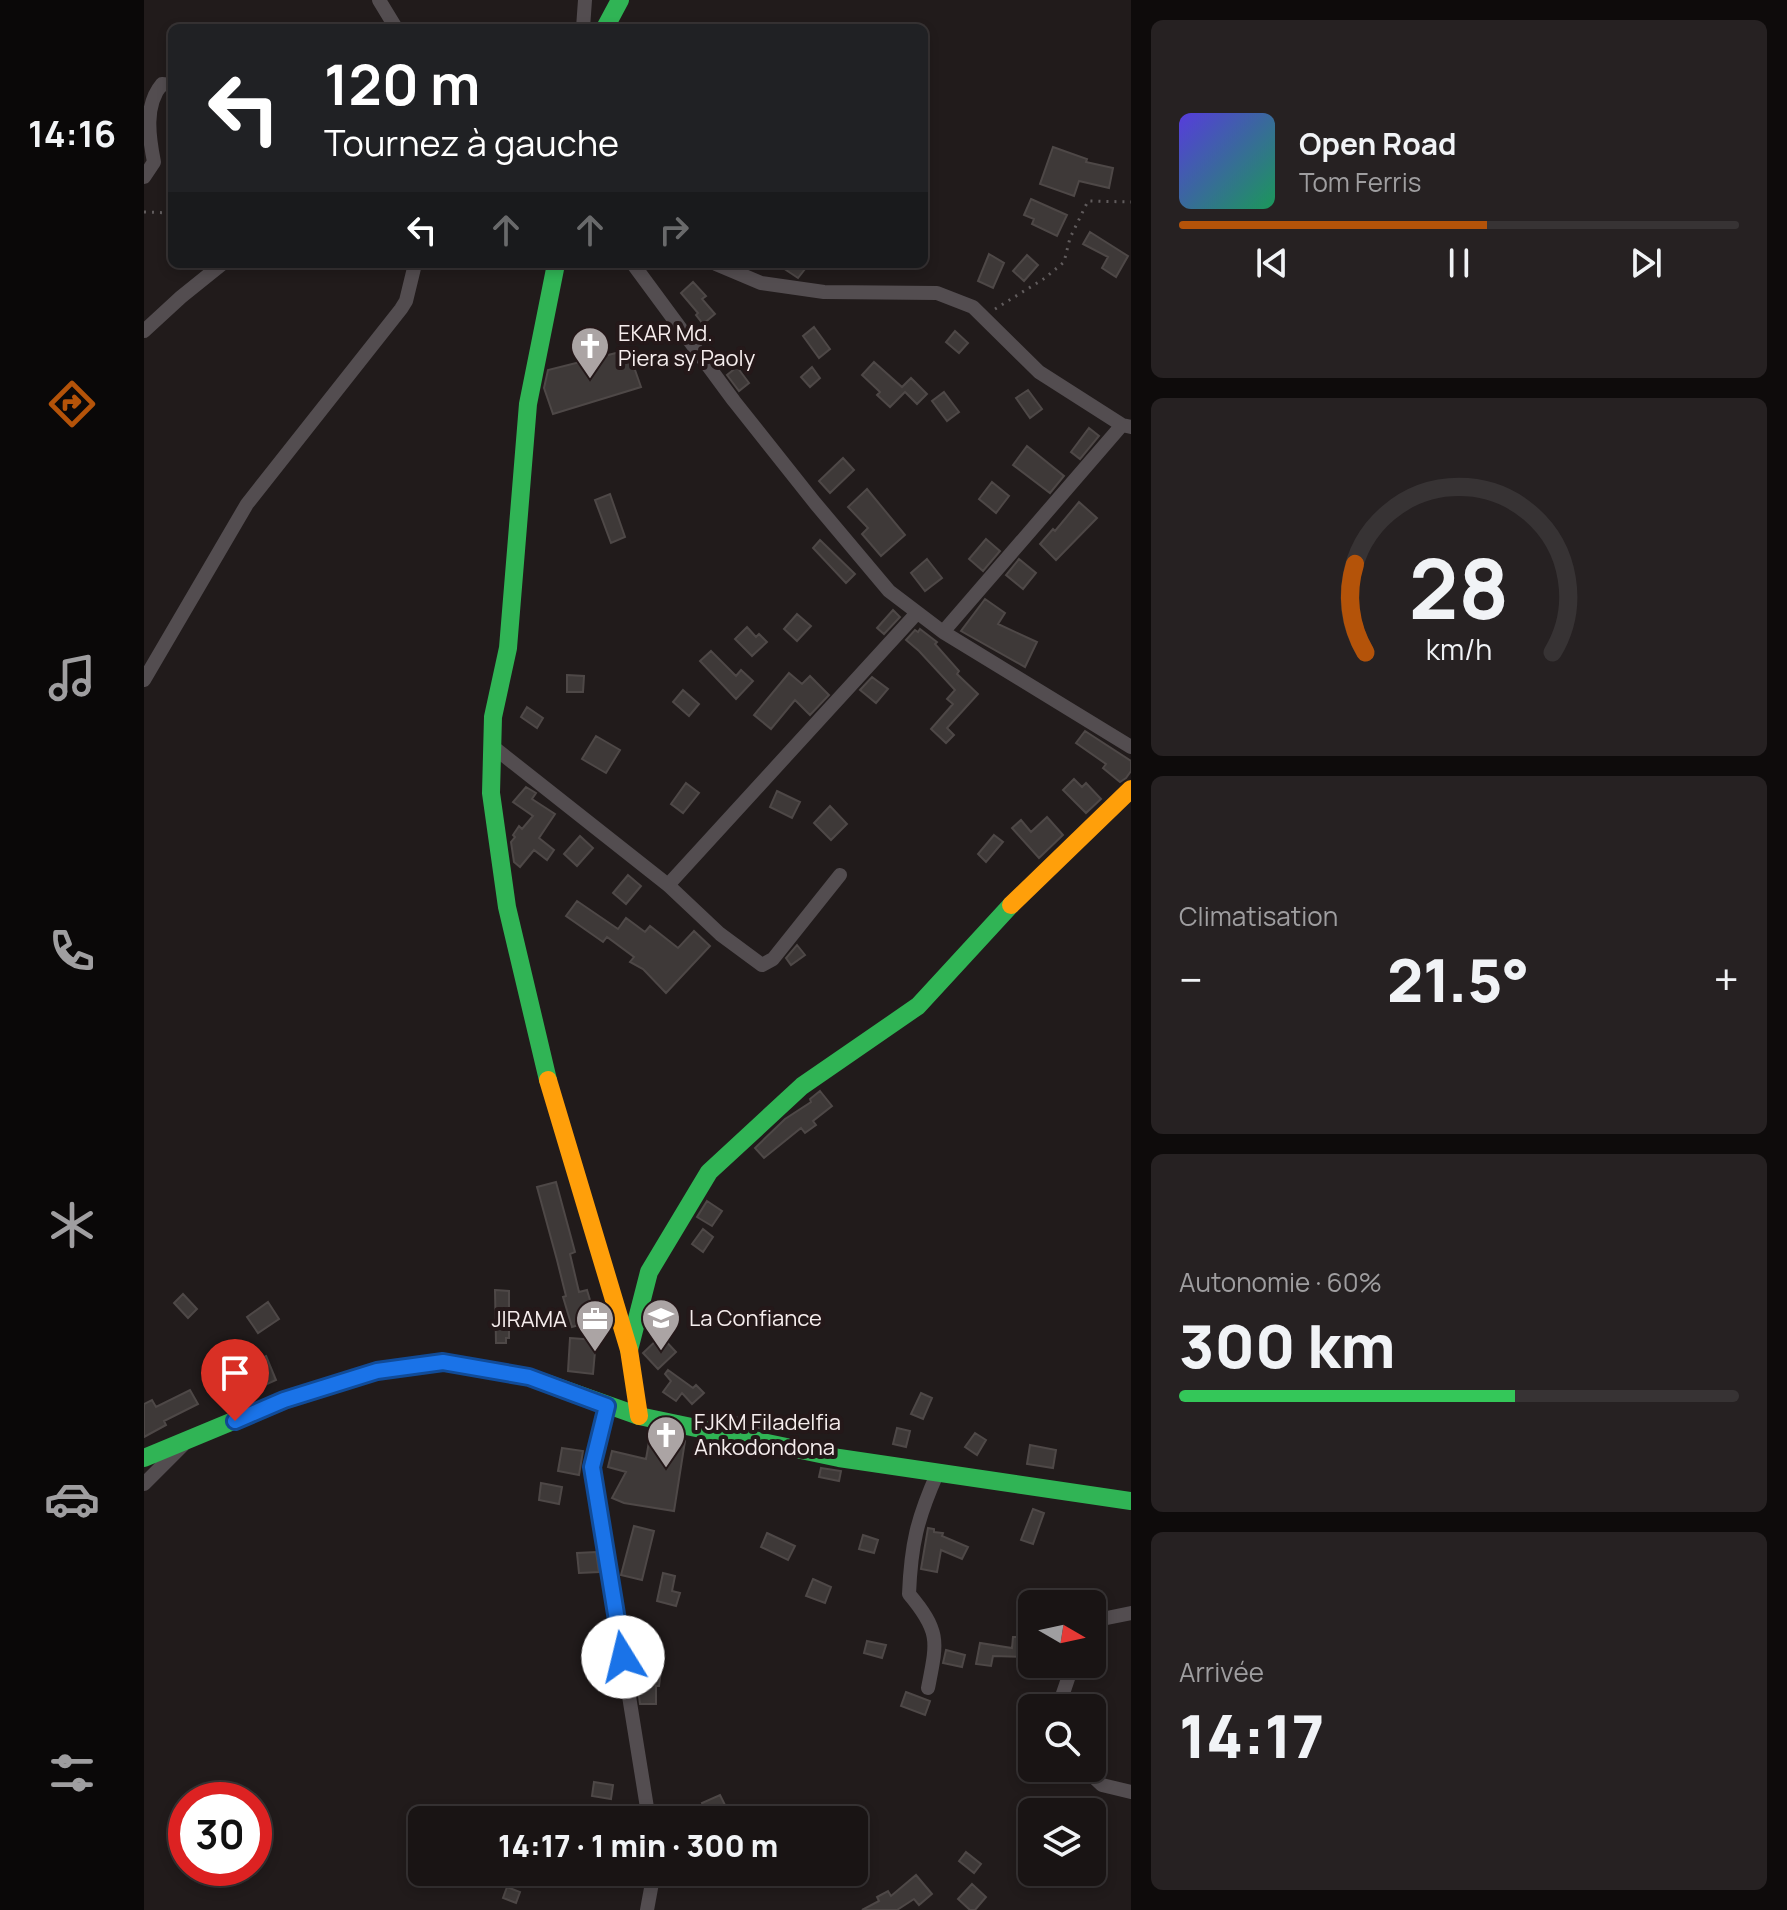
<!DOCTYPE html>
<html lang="fr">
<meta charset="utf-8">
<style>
:root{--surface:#191414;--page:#262122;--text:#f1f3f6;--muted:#9f9ea0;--line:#373334;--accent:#b45309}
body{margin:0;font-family:Manrope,sans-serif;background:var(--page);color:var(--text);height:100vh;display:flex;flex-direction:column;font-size:30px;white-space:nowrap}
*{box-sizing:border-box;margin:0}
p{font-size:26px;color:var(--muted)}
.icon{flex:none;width:44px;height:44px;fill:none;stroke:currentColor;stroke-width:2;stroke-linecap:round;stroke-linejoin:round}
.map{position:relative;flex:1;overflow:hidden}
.side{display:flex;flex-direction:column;gap:20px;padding:20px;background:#0e0b0b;width:656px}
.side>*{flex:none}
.banner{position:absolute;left:24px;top:24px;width:760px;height:244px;border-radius:12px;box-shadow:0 4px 12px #0003,0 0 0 2px var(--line);background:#202124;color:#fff;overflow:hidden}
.needle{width:52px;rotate:99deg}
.controls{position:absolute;left:874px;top:1590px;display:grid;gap:16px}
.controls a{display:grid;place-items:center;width:88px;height:88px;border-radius:12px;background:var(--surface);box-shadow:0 4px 12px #0003,0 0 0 2px var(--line);font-size:40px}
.speed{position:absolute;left:24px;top:1782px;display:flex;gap:16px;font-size:40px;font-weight:700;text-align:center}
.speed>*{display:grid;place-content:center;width:104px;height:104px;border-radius:50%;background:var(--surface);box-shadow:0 4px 12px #0003,0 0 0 2px var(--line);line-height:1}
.speed .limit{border:12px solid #d22;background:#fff;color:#111}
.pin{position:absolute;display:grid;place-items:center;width:68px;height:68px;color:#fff;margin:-82px -34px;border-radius:50% 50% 50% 0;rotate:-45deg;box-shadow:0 0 8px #0007}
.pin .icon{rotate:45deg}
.me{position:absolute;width:88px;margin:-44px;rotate:351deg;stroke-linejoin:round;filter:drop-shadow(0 0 6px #0008)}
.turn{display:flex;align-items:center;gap:28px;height:168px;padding:0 24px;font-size:36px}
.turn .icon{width:104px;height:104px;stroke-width:2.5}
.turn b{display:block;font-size:56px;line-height:68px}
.lanes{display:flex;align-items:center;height:76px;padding:0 24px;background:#0003;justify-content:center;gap:40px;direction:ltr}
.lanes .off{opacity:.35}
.big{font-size:60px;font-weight:800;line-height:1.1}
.side .widget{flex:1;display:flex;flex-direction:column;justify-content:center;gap:12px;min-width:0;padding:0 28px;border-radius:12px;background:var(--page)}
.side .dial{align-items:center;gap:0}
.dial svg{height:208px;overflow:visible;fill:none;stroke:var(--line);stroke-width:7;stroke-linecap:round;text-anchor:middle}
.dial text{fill:var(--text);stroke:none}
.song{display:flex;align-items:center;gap:24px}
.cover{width:96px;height:96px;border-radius:12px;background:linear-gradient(135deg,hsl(250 70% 55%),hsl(150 70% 35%))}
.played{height:8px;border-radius:4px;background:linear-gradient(90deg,var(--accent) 55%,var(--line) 55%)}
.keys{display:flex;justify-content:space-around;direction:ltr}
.heat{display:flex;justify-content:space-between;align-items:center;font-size:44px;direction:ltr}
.charge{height:12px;border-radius:6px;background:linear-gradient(90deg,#34c759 60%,var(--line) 0)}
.trip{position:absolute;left:264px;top:1806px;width:460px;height:80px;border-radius:12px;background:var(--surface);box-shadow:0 4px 12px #0003,0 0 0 2px var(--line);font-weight:800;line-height:80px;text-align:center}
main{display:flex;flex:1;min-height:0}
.tabs{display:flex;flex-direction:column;width:144px;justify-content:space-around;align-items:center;background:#0a0808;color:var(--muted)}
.tabs .icon{width:56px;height:56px}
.tabs .on{color:var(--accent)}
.tabs b{font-size:36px;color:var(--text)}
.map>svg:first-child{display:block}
.building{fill:#3e3938;stroke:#4e4847;stroke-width:2}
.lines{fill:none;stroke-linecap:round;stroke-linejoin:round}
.path{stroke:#615c5d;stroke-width:3;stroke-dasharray:2 6;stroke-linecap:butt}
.street{stroke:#534d50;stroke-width:14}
.fast{stroke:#30b455;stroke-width:18}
.slow{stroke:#ff9f0a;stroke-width:18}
.route-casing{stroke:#114b97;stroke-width:20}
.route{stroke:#1a73e8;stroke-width:14}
.labels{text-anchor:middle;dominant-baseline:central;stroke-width:8;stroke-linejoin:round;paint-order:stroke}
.poi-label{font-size:22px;fill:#f6eded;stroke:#241819;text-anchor:start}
</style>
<main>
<nav class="tabs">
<b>14:16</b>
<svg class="icon on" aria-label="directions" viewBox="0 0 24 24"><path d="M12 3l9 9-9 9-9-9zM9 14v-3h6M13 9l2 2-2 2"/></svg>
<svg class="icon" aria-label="music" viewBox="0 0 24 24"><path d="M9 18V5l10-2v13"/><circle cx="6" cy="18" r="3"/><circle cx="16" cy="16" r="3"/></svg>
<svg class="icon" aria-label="phone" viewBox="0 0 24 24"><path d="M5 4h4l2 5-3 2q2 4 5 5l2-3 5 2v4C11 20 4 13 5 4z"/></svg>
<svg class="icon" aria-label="climate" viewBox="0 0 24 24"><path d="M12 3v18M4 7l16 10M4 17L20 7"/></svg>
<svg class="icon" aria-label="car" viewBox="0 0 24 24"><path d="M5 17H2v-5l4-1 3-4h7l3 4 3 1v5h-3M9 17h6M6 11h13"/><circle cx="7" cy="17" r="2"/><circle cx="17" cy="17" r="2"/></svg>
<svg class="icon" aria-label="filters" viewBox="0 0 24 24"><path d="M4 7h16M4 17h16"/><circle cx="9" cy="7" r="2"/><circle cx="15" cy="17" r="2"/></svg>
</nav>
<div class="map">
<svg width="987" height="1910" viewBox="0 0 987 1910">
<rect width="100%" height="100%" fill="#211b1b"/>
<!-- building -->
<path class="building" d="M909,147L943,159L942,162L969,168L965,188L935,181L930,196L896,184Z
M887,199L923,215L913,236L888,224L890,219L880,215Z
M946,232L984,256L972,277L958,268L964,257L939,244Z
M845,254L860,263L849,288L834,281Z
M883,255L894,265L880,281L869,271Z
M633,264H653L661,269L654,278Z
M549,282L562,296L558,299L571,314L559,324L552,315L554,313L537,293Z
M670,327L686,349L675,358L659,336Z
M811,331L824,343L815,353L802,342Z
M484,350L497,387L409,414L400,388L404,370Z
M730,362L758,387L767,378L783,394L773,404L761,392L746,407L733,395L736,392L718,375Z
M593,367L605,383L595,391L583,375Z
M668,367L676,378L666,387L657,377Z
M884,390L898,409L886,418L872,398Z
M800,392L815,412L803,421L788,401Z
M945,428L955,436L936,459L927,452Z
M883,446L920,476L906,493L869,465Z
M699,458L710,470L686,493L675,481Z
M848,482L865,496L852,513L835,499Z
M723,489L761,535L737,556L718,534L724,528L704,507Z
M466,494L481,537L467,543L451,500Z
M935,502L953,518L912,560L896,544L909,529L911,531Z
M842,539L856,551L839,571L825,559Z
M676,540L711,574L702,583L669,548Z
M783,559L798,578L781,591L767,573Z
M875,559L892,573L879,589L862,575Z
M841,599L861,613L854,624L893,642L881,667L817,631Z
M749,610L756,617L740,634L733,628Z
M653,614L667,626L653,641L640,629Z
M603,627L612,637L615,634L623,642L608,656L591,639Z
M776,629L793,642L791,644L815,671L813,674L834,694L803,728L810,735L802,743L787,729L809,704L803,699L811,690L775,651L762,640L771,630L774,632Z
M567,651L592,676L597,670L609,681L592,699L556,661Z
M645,673L658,684L666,676L685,695L666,715L651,700L627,729L610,715Z
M423,675L440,676L439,692H423Z
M728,677L744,689L732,703L716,690Z
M539,690L555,704L545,716L529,702Z
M383,707L399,718L393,728L377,717Z
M941,731L987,761V771L982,778L976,782L959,768L962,764L932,743Z
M452,736L476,750L462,773L438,759Z
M930,779L938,787L942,783L957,799L942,813L919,790Z
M542,783L555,793L539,813L527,804Z
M382,787L392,793L388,799L411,814L395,838L410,850L403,860L390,850L376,867L370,862L367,842L371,837L369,835L375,826L378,829L389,816L369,802Z
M633,791L656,802L648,818L626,807Z
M686,806L703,824L687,840L670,823Z
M903,817L919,835L895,858L868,828L877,820L887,832Z
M850,835L859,842L842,862L834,854Z
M436,836L449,848L433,866L420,854Z
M484,875L497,886L482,904L469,893Z
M433,901L474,929L482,918L501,932L506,926L534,948L550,931L566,946L522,993L499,969L486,962L490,957L463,937L459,942L422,916Z
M653,945L661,955L647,965L642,958Z
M676,1091L688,1106L669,1121L672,1125L661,1133L657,1128L620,1158L611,1148L641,1119L667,1102L666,1099Z
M412,1182L431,1252L426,1254L435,1292L443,1290L452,1320L428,1327L419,1297L422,1296L413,1260L393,1187Z
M563,1201L578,1211L568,1226L553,1217Z
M559,1229L569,1237L559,1252L548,1244Z
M351,1290L365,1291V1338H362V1343H352Z
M39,1294L53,1309L44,1318L30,1303Z
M124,1302L135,1319L114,1333L103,1317Z
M517,1336L532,1352L514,1369L499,1353Z
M426,1338L452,1340L449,1374L424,1371Z
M122,1356L132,1380L112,1389L110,1385L78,1398L69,1374L96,1363L97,1367Z
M524,1370L549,1388L552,1385L560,1393L548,1404L538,1393L532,1401L519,1392L527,1381L521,1374Z
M46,1390L54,1404L20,1421L22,1425L0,1437V1404L8,1400L12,1407Z
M777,1393L788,1398L779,1419L767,1414Z
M591,1417L617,1422L616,1428L590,1423Z
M753,1428L766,1431L762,1447L749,1444Z
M831,1433L842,1440L833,1455L821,1447Z
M506,1436L541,1441L530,1511L480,1503L468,1498L482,1472L464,1467L468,1451L502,1459Z
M886,1445L912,1450L909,1468L883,1464Z
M418,1448L439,1451L435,1475L414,1471Z
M677,1468L697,1471L695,1481L675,1477Z
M397,1483L418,1487L415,1504L395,1500Z
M889,1509L900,1513L889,1544L877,1540Z
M490,1526L510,1531L498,1580L477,1575Z
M784,1528L790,1529V1532L799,1533L798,1536L824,1547L818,1559L797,1550L793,1572L777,1569Z
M623,1533L651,1546L644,1560L617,1547Z
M719,1535L734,1540L730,1553L715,1549Z
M452,1552L455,1572L435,1573L433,1553Z
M519,1573L531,1576L528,1591L536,1593L532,1606L513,1601Z
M669,1579L687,1587L681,1603L662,1596Z
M869,1637H888V1657L849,1656L847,1666L832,1664L836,1643L868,1648Z
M723,1641L742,1645L738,1658L720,1653Z
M802,1650L821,1655L818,1667L799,1663Z
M496,1667L517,1670L515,1686H512V1704H496L494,1689Z
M762,1692L786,1701L781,1715L757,1706Z
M450,1782L469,1785L467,1799L448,1796Z
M576,1795L581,1805L563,1814L558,1803Z
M822,1852L837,1864L830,1873L815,1861Z
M463,1872H500L498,1884L463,1878Z
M772,1875L788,1894L775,1905L770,1899L753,1910H718L735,1901L733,1897L744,1891L747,1896Z
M828,1884L842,1897L831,1910H826L814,1899Z
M363,1887L376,1892L372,1903L359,1898Z"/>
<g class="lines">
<!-- path -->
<path class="path" d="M0,212L28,213
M851,309L901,278L920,262L926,238L944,201L987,202"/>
<!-- street -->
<path class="street" d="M235,0L252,28
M439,28L441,0
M0,177L10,162C5,137 0,105 18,84L28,85
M489,264L590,401L671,503L745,591L799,632
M572,264L617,283L680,292L793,293L829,307L895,372L978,425
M0,331L37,297L78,264
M987,427L978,425L799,632L987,747
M0,680L103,504L257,309L262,301L271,264
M348,746L524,885L576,934L618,965L629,959L696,875
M524,885L772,614
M463,1406L448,1467L505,1820
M0,1484L39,1445
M948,1621L987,1613
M784,1688C793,1642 797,1632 765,1594C767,1545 773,1519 793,1474
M914,1708L929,1664
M940,1768L958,1785L987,1792
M503,1910L510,1872"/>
<!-- fast -->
<path class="fast" d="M461,28L476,0
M404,1080L363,907L347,793L349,717L364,648L384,404L412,264
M485,1350L505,1272L565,1172L658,1086L774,1006L867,905
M0,1458L140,1400L233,1371L299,1362L385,1377L495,1416L695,1458L987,1501"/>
<!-- slow -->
<path class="slow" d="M867,905L987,789
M404,1080L485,1350L495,1416"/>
</g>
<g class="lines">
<defs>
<path id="route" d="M91,1421L140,1400L233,1371L299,1362L385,1377L463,1406L448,1467L479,1657"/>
</defs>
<!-- route casing -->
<use href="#route" class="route-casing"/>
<!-- route -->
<use href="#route" class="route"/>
</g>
<!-- icons -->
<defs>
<symbol id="church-pin" viewBox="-11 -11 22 30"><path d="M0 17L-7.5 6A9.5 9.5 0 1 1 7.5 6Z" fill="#aba4a4" stroke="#241819"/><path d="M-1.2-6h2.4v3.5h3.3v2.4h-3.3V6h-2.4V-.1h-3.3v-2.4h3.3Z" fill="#fff"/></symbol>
<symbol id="school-pin" viewBox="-11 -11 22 30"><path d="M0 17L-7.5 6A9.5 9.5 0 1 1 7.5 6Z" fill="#aba4a4" stroke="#241819"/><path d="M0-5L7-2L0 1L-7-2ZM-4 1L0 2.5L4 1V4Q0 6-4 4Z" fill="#fff"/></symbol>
<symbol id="office-pin" viewBox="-11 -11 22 30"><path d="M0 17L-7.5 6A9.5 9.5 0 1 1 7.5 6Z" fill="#aba4a4" stroke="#241819"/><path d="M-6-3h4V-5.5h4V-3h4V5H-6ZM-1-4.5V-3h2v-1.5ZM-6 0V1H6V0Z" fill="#fff"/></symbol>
</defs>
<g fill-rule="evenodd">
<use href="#church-pin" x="424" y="324" width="44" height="60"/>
<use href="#school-pin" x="495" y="1296" width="44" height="60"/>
<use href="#office-pin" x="429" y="1297" width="44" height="60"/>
<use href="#church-pin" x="500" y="1413" width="44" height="60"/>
</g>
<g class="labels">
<!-- poi labels -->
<g class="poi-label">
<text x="474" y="333">EKAR Md.<tspan x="474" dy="25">Piera sy Paoly</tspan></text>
<text x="545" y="1318">La Confiance</text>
<text x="423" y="1319" text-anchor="end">JIRAMA</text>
<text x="550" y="1422">FJKM Filadelfia<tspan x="550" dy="25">Ankodondona</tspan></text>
</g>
</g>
</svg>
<div class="controls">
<a><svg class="needle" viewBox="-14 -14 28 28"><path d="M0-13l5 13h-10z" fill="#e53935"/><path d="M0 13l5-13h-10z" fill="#9f9ea0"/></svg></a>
<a><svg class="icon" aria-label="search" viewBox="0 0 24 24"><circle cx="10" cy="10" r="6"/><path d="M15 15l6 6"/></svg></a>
<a><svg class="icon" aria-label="layers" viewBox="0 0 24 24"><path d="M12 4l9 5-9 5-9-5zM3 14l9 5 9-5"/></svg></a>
</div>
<div class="speed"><div class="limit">30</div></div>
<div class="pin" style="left:91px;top:1421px;background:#d93025"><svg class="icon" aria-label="arrive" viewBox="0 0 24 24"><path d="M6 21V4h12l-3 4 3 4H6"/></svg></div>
<svg class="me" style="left:479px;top:1657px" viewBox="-20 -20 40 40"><circle r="19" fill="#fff"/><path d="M0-13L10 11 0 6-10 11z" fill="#1a73e8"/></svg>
<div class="trip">14:17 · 1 min · 300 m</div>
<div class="banner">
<div class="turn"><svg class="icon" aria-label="left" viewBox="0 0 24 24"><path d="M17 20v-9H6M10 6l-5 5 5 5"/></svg><div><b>120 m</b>Tournez à gauche</div></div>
<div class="lanes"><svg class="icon" aria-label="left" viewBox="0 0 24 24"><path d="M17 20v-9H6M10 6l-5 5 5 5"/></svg><svg class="icon off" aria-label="ahead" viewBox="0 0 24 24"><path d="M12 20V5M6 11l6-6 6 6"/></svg><svg class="icon off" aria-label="ahead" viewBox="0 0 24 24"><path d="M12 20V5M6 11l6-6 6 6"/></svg><svg class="icon off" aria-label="right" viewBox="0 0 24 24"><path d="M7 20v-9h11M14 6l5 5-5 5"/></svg></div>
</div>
</div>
<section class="side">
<div class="widget">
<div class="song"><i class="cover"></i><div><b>Open Road</b><p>Tom Ferris</p></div></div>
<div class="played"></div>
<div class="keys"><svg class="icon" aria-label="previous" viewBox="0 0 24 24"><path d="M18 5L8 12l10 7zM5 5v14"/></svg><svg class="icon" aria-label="pause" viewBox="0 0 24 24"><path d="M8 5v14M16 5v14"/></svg><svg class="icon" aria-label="next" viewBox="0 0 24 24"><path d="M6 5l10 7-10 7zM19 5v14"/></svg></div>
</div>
<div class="widget dial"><svg viewBox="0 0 100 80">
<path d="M14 69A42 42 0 1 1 86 69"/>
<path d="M14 69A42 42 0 0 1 10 35" stroke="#b45309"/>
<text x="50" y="56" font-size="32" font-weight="700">28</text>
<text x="50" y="72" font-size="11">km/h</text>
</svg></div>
<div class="widget"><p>Climatisation</p>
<div class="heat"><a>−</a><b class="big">21.5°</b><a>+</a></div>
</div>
<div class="widget"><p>Autonomie · 60%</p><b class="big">300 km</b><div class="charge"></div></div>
<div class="widget"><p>Arrivée</p><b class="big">14:17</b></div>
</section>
</main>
